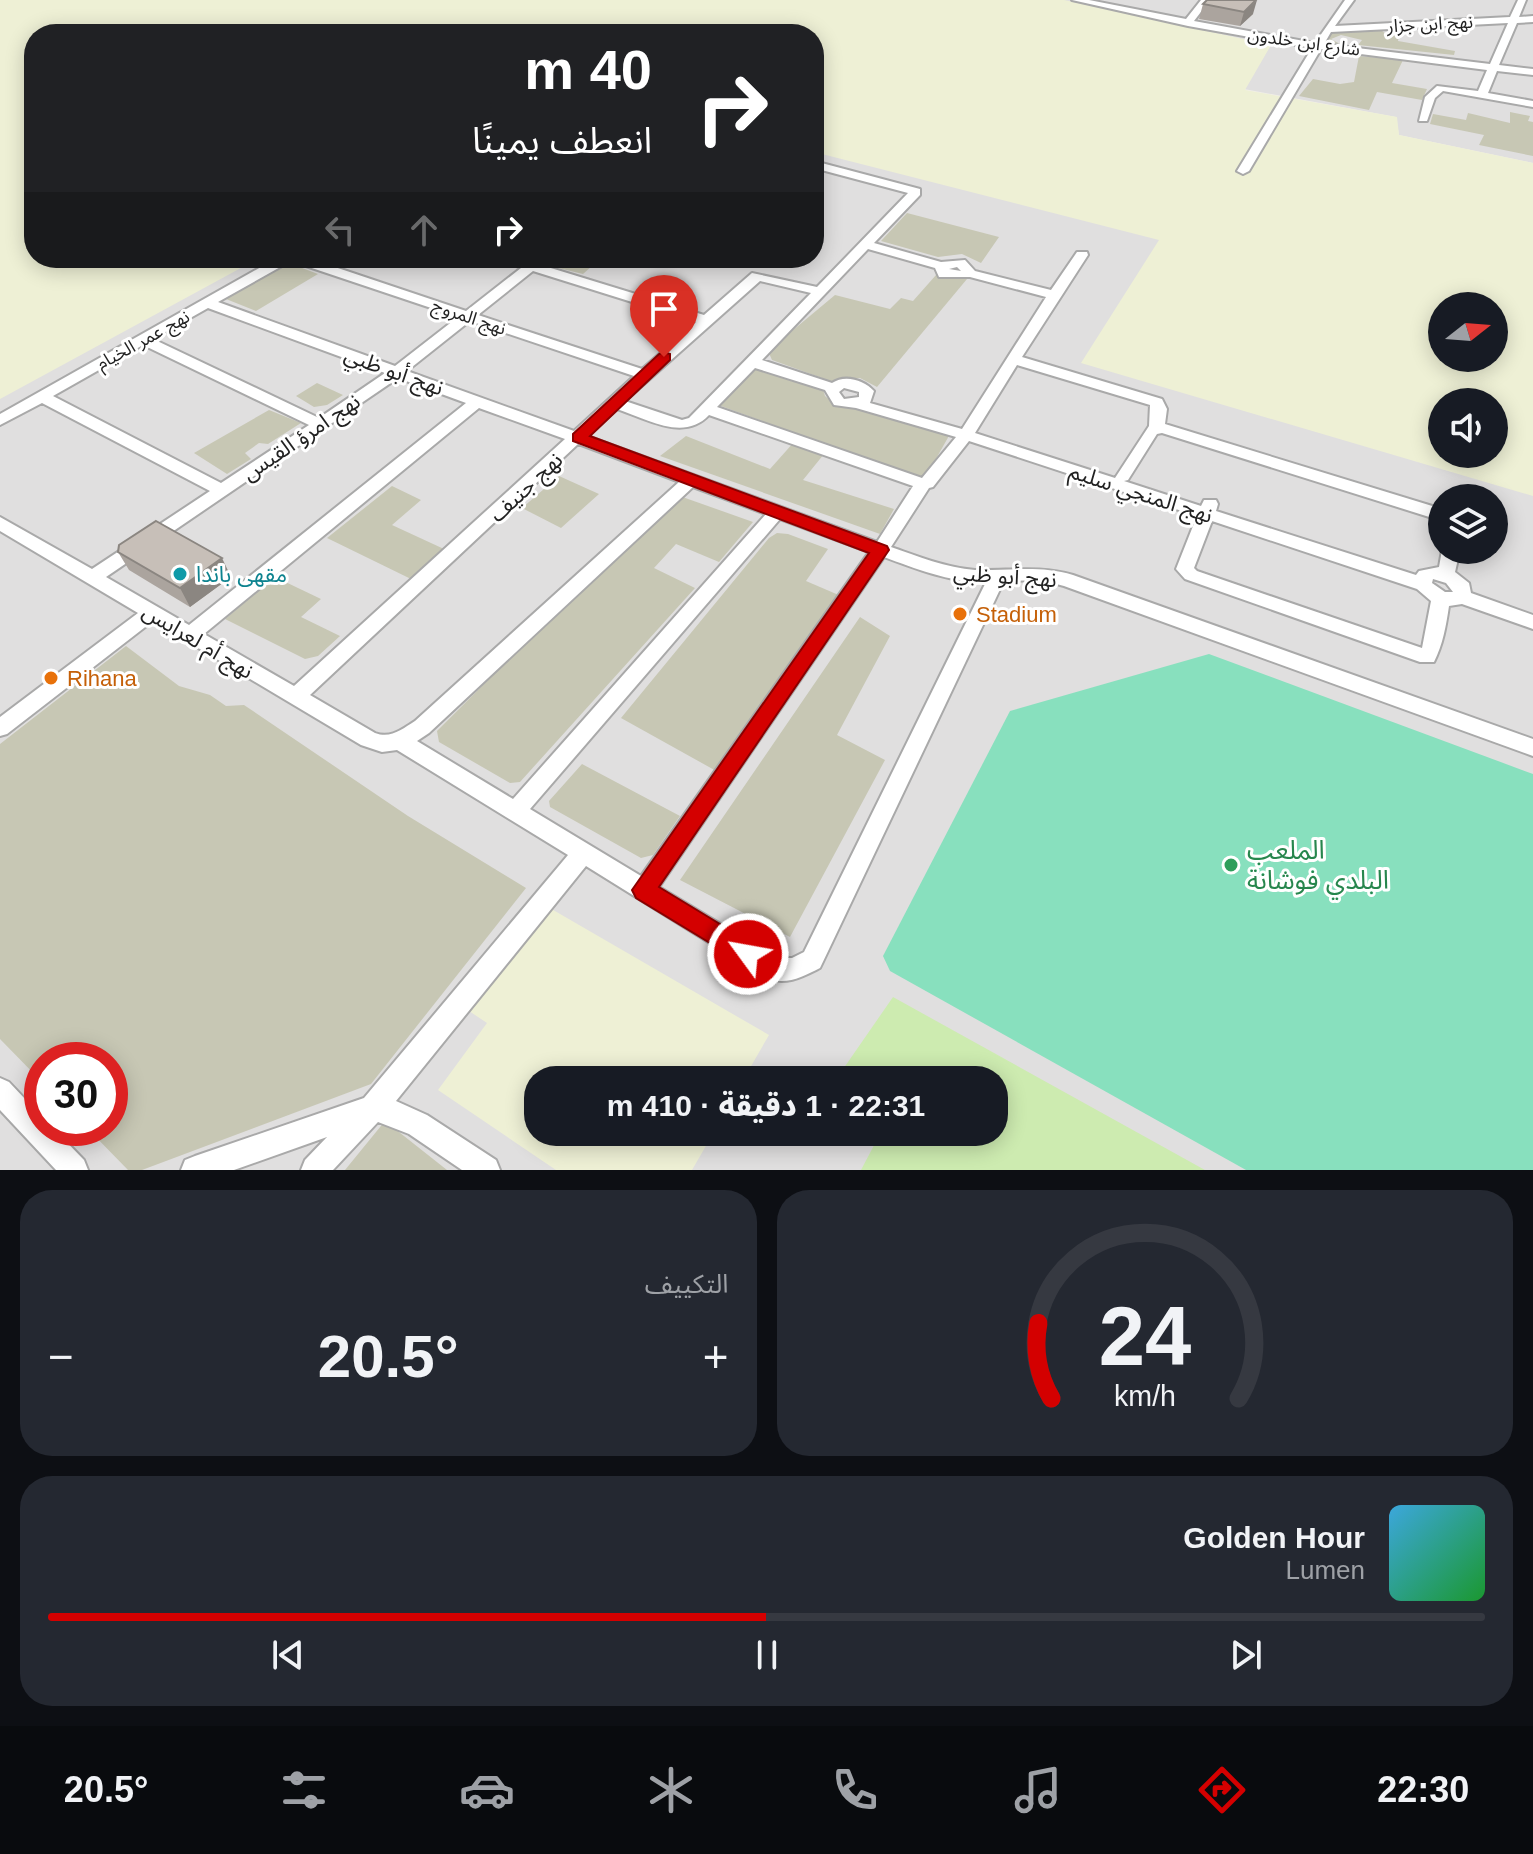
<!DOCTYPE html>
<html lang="ar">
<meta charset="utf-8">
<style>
:root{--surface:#171b24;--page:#242831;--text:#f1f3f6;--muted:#9ea1a6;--line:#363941;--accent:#d40000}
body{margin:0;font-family:Helvetica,"Noto Sans Arabic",sans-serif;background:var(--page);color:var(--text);direction:rtl;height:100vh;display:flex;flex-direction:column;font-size:30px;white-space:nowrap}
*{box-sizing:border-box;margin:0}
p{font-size:26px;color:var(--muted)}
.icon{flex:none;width:44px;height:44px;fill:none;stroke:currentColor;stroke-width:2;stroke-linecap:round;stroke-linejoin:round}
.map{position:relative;height:1170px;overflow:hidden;direction:ltr}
.side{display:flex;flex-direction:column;gap:20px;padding:20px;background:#0d0f14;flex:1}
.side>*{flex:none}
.banner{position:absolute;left:24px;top:24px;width:800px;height:244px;border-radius:32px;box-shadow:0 4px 20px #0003;direction:rtl;background:#202124;color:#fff;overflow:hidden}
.needle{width:52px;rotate:73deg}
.buttons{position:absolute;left:1428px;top:292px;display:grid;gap:16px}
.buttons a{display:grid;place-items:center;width:80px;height:80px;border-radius:50%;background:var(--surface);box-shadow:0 4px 20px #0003;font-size:40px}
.speed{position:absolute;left:24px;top:1042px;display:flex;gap:16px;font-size:40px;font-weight:700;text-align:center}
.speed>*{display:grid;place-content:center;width:104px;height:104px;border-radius:50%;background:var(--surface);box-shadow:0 4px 20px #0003;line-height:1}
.speed .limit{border:12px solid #d22;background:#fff;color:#111}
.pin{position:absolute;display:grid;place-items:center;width:68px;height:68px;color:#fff;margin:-82px -34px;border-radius:50% 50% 50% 0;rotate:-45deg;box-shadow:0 0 8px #0007}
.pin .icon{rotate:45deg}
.me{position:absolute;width:88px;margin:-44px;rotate:302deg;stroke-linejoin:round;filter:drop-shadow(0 0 6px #0008)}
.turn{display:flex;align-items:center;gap:28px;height:168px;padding:0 40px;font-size:36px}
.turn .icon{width:104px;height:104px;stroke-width:2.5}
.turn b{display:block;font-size:56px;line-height:68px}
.lanes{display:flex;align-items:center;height:76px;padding:0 40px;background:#0003;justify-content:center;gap:40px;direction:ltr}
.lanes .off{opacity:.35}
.big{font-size:60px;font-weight:800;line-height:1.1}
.side .widget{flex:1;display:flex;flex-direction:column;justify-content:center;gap:12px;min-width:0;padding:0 28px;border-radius:32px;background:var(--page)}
.side .dial{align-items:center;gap:0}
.dial svg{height:208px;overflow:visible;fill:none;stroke:var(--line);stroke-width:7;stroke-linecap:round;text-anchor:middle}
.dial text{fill:var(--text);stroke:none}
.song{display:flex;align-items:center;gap:24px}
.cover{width:96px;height:96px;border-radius:12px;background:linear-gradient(135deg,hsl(200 70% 55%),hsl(130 70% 35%))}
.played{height:8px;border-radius:4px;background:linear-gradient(90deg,var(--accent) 50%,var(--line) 50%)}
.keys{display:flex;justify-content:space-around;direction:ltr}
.heat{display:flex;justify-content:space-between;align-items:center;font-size:44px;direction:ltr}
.side .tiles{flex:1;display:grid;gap:20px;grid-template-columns:1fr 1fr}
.widget:last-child{grid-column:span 2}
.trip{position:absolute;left:524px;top:1066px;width:484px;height:80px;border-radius:32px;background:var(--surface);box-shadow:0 4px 20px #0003;font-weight:800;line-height:80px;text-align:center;direction:rtl}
.tabs{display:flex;height:128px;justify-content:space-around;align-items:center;background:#090b0e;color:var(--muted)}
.tabs .icon{width:56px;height:56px}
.tabs .active{color:var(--accent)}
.tabs b{font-size:36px;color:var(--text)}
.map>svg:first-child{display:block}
.residential{fill:#e0dfdf;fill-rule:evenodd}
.construction{fill:#c7c7b4}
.farmland{fill:#eef0d5;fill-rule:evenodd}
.grass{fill:#cdebb0}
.pitch{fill:#88e0be}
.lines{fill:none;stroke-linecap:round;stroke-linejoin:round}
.minor-casing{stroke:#a9a9a9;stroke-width:4}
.minor{fill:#fff;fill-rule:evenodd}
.wall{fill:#aba49e}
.shaded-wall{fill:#8b8681}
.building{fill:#c7bfb8;stroke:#8b8681;stroke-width:2}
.route{fill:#d40000;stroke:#8a0000;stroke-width:2}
.culture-dot{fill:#0f9aa8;stroke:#fff;stroke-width:3}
.food-dot{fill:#e8710a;stroke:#fff;stroke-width:3}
.leisure-dot{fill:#2e9e5b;stroke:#fff;stroke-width:3}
.labels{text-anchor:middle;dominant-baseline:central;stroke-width:6;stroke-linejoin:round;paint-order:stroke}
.far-street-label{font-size:18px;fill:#222;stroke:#fff}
.street-label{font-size:22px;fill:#222;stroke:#fff}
.culture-label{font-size:22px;fill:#0d838f;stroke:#fff;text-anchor:start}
.food-label{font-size:22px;fill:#c56008;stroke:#fff;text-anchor:start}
.near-leisure-label{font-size:26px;fill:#27864d;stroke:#fff;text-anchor:start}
</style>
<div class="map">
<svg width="1533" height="1170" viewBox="0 0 1533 1170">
<rect width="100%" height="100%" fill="#f2efe9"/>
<!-- residential -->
<path class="residential" d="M1047,0H1533V163L1399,135L1396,117L1244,89L1270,46Z
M814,144L1175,238L1090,355L1533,486V1170H0V383L231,258H814ZM1442,498H1494V550H1442ZM42,1060H110V1128H42ZM538,1080H994V1132H538Z"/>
<!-- construction -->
<path class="construction" d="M1332,30H1381L1387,35L1399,36L1398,41L1455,51L1454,55L1358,45L1362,40L1341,35L1331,39L1340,44L1325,43Z
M1359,56L1403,60L1392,83L1427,89L1422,100L1377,92L1369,110L1299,96L1313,79L1340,84L1354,82Z
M1510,112L1530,116L1528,121L1533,122V156L1479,145L1484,135L1430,124L1433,114L1466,120L1468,113L1510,123Z
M907,213L999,237L981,263L962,254L938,257L881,241Z
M551,258H601L583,274L542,264Z
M289,263L318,274L256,311L226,299Z
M936,275L967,279L877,387L860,378L833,382L772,360L768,351L835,295L890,309L901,298L913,301Z
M755,369L823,389L825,396L836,405L855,407L950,434L924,480L721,406L719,403Z
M317,383L343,395L327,405L314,407L296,396Z
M269,410L301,423L268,444L259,443L245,453L251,459L227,474L194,453Z
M686,436L770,469L794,442L824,454L803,480L894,509L880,534L660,456Z
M559,476L599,494L561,528L522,508Z
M392,486L421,500L392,525L444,549L411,579L327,538Z
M674,494L753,522L719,562L676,544L654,568L695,588L520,782L510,783L439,742L437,731Z
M777,533L788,534L828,549L806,581L841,596L718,772L621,718L769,538Z
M275,577L321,599L301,617L340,636L318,656L305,659L225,619Z
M860,617L890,636L837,735L885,760L790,937L680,880Z
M126,646L179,686L210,695L226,706L244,705L408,816L526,888L371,1084L142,1170H128L87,1128H110V1060H42V1082L0,1039V744Z
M582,764L680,816L653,855L641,858L550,807L549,801Z
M385,1121L447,1170H345Z"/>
<!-- farmland -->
<path class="farmland" d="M0,0H1064L1271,45L1245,90L1397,117L1399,135L1533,163V496L1081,363L1159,240L814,152V34H34V258H259L0,399ZM1442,306H1494V358H1442ZM1442,402H1494V454H1442Z
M548,907L769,1035L743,1080H538V1132H714L692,1170H556L438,1090L487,1023L469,1011Z"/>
<!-- grass -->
<path class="grass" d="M893,997L1205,1170H861L881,1132H994V1080H848L839,1075Z"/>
<!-- pitch -->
<path class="pitch" d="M1209,654L1533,774V1170H1246L890,971L883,956L1010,711Z"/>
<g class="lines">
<defs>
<path id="minor" d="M1072,0H1089L1186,19L1201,0H1210L1194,21L1315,43L1345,0H1354L1335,26L1510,17L1518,0H1526L1519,17L1533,16V22L1517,23L1499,65L1533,69V75L1497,71L1488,93L1533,101V107L1443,91L1435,98L1427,121H1419L1425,97L1437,86L1478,91L1487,70L1321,49L1249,171L1243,174L1237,171L1312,48L1188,26ZM1508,23L1490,64L1324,44L1331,32Z
M814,161L920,189V195L874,243L941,262L965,260L975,271L1051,290L1077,252H1087L1088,255L1022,357L1162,399L1167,409L1165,424L1442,509V521L1162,433L1157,434L1128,480L1124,481L1201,506L1204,500H1216L1218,504L1216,511L1416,575L1419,571L1439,567L1442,550H1460L1455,572L1469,583L1471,593L1533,615V629L1462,604L1449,606C1446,626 1443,644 1434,662H1420L1185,579L1176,569L1197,516L969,441L933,487L929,488L891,547C917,556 947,568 975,570C1009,571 1040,565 1073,575L1533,739V756L1064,586L1041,580L1004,581L820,968C802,977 786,986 766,978L586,866L396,1101L427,1115L496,1160L500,1170H462L409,1134L378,1122L333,1170H301L305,1160L327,1137L234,1170H181L185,1160L195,1156L364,1098L568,855L397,750L382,752L361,745L153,621L7,734L0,736V717L138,613L0,531V517L92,569L210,491L42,403L0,425V414L277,258H308L466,311L521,268L497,258H517L529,262L534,258H548L541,265L704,315L752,273L817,287L908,193L814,168ZM868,249L935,268L939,277H970L1046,297L962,429L870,403L874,391C864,380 845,374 832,383L762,360ZM291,261L458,317L395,366L218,302ZM957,267L961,271L949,269ZM533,271L696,322L642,369L478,315ZM760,281L811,293L689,418L682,420L625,401ZM208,308L385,373L319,418L153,339ZM470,321L634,376L574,431L407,371ZM143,345L309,425L221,483L53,396ZM1017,365L1150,405L1149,426L1115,478L975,433ZM755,368L825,390L834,405L856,408L956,437L922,478L717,407ZM398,378L466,403L189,625L106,577ZM844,388L859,392V397L844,399L839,392ZM479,408L565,439L294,686L204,634ZM617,409C647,419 684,442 709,415L913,486L877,542L587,436ZM578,444L679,482L415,721C402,729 391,739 375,733L310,695ZM693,487L766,514L513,799L417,741L429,733ZM780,519L869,552L641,876L530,809ZM1212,521L1417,589L1431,601L1422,648L1197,571L1194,568ZM884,557C916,569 952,583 986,582L804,952L792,958H777L659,887ZM1433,579L1446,583L1453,592H1445L1432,583Z
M0,1078L9,1082L42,1117V1128H53L84,1160L88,1170H56L0,1110Z"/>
</defs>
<!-- minor casing -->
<use href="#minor" class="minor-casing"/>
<!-- minor -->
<use href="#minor" class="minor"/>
</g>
<!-- wall -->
<path class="wall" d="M1203,4L1253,14L1240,26L1199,19Z
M118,552L231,577L190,607L129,570Z"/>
<!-- shaded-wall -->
<path class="shaded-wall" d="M1257,0L1253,14L1240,26L1244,12Z
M222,558L231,577L190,607L180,588Z"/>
<!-- building -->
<path class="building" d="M1207,0H1256L1244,12L1203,4Z
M156,521L222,558L180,588L118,552L119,545Z"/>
<!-- route -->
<path class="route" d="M664,352L670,354V360L590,436L887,546L889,550L659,887L756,946L760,954L756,962L748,966L636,898L632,890L869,553L573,441V434L659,354Z"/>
<!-- markers -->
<circle class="culture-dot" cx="180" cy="574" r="8"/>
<g class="food-dot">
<circle cx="960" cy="614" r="8"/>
<circle cx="51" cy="678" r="8"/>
</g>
<circle class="leisure-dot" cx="1231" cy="865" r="8"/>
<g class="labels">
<!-- far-street labels -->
<g class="far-street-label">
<text transform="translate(1430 24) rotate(-3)">نهج ابن جزار</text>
<text transform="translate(1304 42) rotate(8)">شارع ابن خلدون</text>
<text transform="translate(469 317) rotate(19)">نهج المروج</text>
<text transform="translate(143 340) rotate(-29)">نهج عمر الخيام</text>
</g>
<!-- street labels -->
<g class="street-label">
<text transform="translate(394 371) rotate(20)">نهج أبو ظبي</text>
<text transform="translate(301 437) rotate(-34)">نهج امرؤ القيس</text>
<text transform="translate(526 487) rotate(-43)">نهج جنيف</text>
<text transform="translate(1141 493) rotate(18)">نهج المنجي سليم</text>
<text transform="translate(1005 576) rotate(4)">نهج أبو ظبي</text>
<text transform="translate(198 641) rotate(31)">نهج أم لعرايس</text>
</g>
<!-- culture labels -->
<g class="culture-label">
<text x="196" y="574">مقهى باندا</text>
</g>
<!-- food labels -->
<g class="food-label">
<text x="976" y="614">Stadium</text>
<text x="67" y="678">Rihana</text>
</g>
<!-- near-leisure labels -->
<g class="near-leisure-label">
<text x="1247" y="850">الملعب<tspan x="1247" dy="30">البلدي فوشانة</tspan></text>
</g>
</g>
</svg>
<div class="buttons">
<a><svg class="needle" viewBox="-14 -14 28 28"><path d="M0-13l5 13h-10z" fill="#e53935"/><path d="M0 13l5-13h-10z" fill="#9ea1a6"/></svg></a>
<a><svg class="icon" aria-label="sound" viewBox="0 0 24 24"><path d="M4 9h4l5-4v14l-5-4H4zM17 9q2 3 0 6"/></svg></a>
<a><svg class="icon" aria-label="layers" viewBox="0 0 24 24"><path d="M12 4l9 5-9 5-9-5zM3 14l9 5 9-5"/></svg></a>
</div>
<div class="speed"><div class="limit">30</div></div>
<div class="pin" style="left:664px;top:357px;background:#d93025"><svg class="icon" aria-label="arrive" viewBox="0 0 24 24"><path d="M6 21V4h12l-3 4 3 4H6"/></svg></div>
<svg class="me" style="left:748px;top:954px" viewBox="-20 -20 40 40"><circle r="17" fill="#d40000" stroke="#fff" stroke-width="3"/><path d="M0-11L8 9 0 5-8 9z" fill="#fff"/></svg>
<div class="trip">22:31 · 1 دقيقة · 410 m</div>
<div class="banner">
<div class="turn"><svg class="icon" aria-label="right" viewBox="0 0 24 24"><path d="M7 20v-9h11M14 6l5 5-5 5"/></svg><div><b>40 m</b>انعطف يمينًا</div></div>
<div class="lanes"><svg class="icon off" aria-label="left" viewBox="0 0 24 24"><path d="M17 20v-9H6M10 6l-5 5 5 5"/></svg><svg class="icon off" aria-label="ahead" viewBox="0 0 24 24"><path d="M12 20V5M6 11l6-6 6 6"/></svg><svg class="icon" aria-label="right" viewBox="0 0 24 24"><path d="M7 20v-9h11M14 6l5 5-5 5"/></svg></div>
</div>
</div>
<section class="side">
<div class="tiles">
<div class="widget dial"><svg viewBox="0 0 100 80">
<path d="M14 69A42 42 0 1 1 86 69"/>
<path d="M14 69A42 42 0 0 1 9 40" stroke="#d40000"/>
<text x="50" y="56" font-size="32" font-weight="700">24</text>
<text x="50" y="72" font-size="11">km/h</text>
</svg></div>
<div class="widget"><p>التكييف</p>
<div class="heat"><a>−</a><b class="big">20.5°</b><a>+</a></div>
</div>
<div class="widget">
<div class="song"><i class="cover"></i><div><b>Golden Hour</b><p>Lumen</p></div></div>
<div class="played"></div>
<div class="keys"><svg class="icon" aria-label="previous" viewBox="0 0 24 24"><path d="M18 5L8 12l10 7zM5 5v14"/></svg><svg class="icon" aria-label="pause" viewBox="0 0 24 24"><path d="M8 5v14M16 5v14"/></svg><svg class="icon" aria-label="next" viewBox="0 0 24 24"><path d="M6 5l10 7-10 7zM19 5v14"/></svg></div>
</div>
</div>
</section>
<nav class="tabs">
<b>22:30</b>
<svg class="icon active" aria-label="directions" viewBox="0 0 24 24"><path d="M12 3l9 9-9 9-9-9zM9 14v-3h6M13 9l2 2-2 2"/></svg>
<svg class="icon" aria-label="music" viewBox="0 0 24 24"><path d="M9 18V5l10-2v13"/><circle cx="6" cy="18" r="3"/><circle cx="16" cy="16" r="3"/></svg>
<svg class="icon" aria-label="phone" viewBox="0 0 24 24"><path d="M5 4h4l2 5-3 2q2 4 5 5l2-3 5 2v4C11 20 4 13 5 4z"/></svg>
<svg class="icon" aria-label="climate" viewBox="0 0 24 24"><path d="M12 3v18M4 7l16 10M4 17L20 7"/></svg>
<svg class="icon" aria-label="car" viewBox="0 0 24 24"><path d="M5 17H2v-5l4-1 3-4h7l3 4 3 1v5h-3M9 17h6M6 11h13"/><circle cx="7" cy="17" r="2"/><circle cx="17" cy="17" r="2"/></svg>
<svg class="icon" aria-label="filters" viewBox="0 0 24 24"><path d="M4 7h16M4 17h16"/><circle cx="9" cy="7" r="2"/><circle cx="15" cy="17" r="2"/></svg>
<b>20.5°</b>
</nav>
